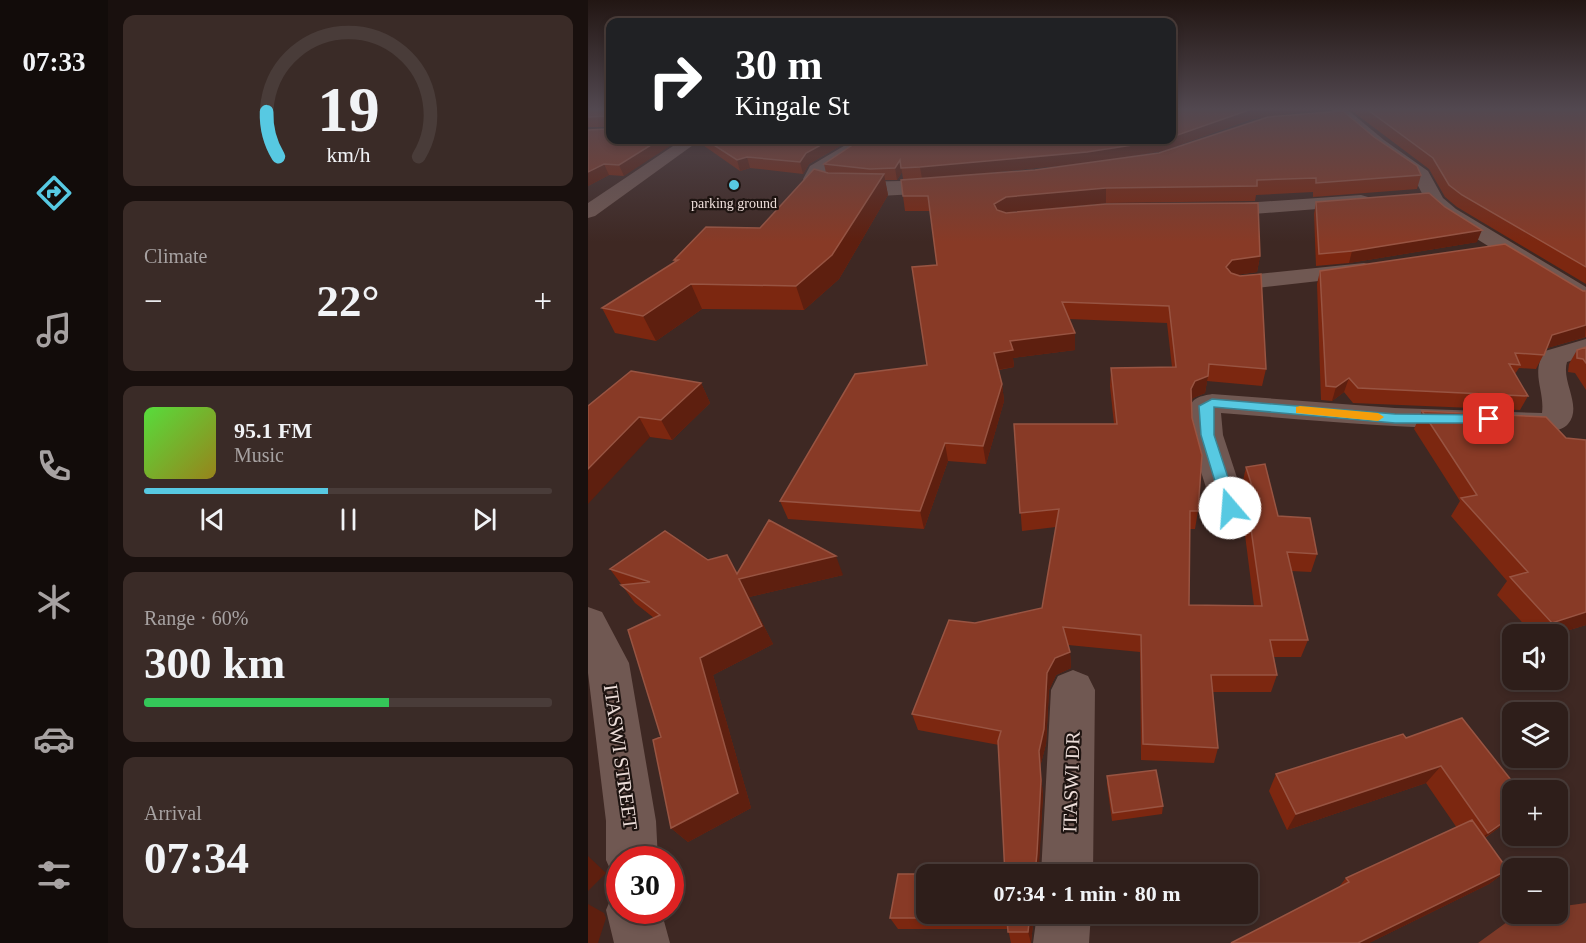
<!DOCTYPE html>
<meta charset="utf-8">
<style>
:root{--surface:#2e1e1a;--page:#3a2b27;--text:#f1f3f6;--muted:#a7a2a2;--line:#493c39;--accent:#57c9e2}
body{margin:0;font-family:"Times New Roman",serif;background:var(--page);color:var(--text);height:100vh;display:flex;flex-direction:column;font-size:22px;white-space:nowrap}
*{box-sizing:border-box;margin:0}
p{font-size:20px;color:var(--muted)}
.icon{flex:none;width:33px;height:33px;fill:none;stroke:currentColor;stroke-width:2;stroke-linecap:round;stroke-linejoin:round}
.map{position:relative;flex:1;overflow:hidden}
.panel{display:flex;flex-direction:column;gap:15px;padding:15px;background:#19100e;width:480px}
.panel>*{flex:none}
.guide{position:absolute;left:18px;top:18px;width:570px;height:126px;border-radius:12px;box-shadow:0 3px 9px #0003,0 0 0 2px var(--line);background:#202124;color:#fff;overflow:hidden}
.buttons{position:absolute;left:914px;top:624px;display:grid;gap:12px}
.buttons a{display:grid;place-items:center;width:66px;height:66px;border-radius:12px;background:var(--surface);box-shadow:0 3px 9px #0003,0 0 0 2px var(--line);font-size:30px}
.speed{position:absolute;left:18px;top:846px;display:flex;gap:12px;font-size:30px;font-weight:700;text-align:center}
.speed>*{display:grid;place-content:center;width:78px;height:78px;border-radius:50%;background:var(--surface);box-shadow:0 3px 9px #0003,0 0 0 2px var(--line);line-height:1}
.speed .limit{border:9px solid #d22;background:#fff;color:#111}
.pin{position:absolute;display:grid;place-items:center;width:51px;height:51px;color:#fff;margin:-26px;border-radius:12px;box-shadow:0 3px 9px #0006}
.me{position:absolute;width:66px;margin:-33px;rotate:342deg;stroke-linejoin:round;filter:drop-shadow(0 0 4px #0008)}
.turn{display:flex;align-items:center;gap:21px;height:126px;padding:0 30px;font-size:27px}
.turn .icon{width:78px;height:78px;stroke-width:2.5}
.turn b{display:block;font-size:42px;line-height:51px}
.big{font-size:45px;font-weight:700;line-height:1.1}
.panel .tile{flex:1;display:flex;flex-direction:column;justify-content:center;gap:9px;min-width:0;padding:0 21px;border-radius:12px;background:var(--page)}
.panel .dial{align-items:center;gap:0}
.dial svg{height:156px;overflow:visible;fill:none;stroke:var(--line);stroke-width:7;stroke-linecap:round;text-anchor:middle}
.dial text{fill:var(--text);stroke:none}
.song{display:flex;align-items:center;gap:18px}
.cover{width:72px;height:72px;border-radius:9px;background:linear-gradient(135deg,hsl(110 70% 55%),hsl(50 70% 35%))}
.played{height:6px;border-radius:3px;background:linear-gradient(90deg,var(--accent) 45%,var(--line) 45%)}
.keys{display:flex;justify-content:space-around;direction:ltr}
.heat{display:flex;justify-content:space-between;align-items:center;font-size:33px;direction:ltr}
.charge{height:9px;border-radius:4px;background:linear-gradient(90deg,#34c759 60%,var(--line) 0)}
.trip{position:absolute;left:328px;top:864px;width:342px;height:60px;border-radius:12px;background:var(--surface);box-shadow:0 3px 9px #0003,0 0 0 2px var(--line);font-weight:700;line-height:60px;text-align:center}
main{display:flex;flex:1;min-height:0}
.menu{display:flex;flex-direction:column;width:108px;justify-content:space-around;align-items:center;background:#120c0a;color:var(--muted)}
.menu .icon{width:42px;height:42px}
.menu .active{color:var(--accent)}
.menu b{font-size:27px;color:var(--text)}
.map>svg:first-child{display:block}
.green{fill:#7c3928}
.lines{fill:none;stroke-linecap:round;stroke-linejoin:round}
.minor{fill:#705852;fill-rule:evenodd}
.wall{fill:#7c2710}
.shaded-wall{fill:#5e1f0f}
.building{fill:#883a26;stroke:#985442;stroke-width:1.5}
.route{fill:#57c9e2;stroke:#398393;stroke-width:1.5}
.slow{fill:#f59e0b}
.poi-dot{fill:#57c9e2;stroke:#1e1411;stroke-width:2}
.labels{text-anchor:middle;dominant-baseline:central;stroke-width:4.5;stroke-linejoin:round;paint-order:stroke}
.far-poi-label{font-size:14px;fill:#eddeda;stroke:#1e1411}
.near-street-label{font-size:20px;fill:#eddeda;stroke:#1e1411}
</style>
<main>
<nav class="menu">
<b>07:33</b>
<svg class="icon active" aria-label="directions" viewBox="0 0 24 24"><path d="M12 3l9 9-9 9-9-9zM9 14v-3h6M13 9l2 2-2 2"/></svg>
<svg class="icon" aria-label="music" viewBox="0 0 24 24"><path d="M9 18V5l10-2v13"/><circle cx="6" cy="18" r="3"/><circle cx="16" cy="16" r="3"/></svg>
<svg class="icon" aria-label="phone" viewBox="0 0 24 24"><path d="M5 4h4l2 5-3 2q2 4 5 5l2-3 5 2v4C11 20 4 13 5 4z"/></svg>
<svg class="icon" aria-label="climate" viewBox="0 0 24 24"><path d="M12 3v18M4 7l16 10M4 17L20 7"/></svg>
<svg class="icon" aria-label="car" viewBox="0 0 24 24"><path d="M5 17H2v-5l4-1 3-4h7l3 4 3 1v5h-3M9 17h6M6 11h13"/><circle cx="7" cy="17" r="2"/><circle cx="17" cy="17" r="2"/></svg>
<svg class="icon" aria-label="filters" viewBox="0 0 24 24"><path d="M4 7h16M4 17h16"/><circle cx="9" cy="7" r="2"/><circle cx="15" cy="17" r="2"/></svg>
</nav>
<section class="panel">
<div class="tile dial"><svg viewBox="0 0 100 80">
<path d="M14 69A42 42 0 1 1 86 69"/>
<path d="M14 69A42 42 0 0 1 8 46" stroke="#57c9e2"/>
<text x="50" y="56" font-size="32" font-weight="700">19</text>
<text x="50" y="72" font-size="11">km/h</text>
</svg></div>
<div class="tile"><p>Climate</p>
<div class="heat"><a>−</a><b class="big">22°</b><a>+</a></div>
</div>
<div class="tile">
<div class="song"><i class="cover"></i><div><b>95.1 FM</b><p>Music</p></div></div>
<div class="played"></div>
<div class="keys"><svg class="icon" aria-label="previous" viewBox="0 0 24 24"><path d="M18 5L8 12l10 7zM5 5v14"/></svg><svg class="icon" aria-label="pause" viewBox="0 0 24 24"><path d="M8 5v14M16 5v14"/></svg><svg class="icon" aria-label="next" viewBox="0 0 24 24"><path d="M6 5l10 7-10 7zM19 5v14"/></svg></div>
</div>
<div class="tile"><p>Range · 60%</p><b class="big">300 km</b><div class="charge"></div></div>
<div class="tile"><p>Arrival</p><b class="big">07:34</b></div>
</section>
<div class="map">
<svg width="998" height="943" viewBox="0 0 998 943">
<rect width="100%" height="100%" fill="#3e2823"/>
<!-- green -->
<path class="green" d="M998,903V943H890L930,914H969V907Z"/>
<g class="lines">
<!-- minor -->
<path class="minor" d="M743,110H760L796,140L840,171L855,198L868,209L998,287V304L989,302L854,217L840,205L826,178L784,148Z
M94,140H112L7,216L0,218V203Z
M266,140H285L236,173L234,177L267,182L358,180L367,186L358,192C314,194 259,203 217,183L215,179L222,166Z
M773,195L780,197L783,201L780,205L627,217L620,215L617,211L620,207L627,205Z
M776,263L784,265L788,270L784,275L650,290L642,288L638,283L642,278L650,276Z
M998,339V356L979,362C973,382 995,406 980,424C976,429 967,431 960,432C940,436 917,429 896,429C808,428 721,420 633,413L635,435L659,508L654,517L642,521L630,517L625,508C619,490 591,413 606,400C611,396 619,395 624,394L807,408L954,413C957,390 942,373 957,351Z
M0,607L14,612L41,663L68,821L70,860H32V881L26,878L18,860V821L0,673Z
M485,670L500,676L507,690L505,874H453L463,690L470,676Z
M32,888V910H73L82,943H26L18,910L26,891Z
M449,914H503L501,943H445Z"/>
</g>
<!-- wall -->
<path class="wall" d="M0,110H22L36,176L21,175L0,186L19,127H0Z
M584,110H724L664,119L574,151L499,163L357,177L447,170L571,153L680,117L755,111L786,137L829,166L833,175L829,189L725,197V192L668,195L667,201L518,203L419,212L417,213L518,204L670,203L672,256L669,272L648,275L652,276L673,274L678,369L674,386L619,381L617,393L605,398L603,401L604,418L614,455L610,511L607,529H602L601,605L666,606L655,519L659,501L654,485L658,467L677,464L690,516L722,518L729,554L723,572L703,571L720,640L713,657H686L689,675L683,692H625L630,748L626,763L553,760L552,652L480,645L482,652L483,668L468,675L461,690L458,744L452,767L455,795L450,874H339V914H446L443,943H423L420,929H310L302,918L310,874H417L411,745L330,730L324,714L361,620L387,623L454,608L468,527L434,531L426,424H526L522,386L523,368L584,367L579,323L481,319L487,333V350L425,358L426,367L411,370L414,384L416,401L398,464L360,461L336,529L200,519L192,501L267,374L339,365L324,267L349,265L342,211H317L315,196L313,180L315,179L314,172L309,180H297L300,195L251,279L216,310L114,309L68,341L27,333L14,308L87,262L86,260L118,227L172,228L226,169L238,173L236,164L272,140H584Z
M761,110H998V284L869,207L857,197L841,169L764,111Z
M110,140H262L221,164L215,174L162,168L152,171L112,143Z
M728,202L889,242L761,263L728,266L726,214Z
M732,271L998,291V337L959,348L948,369L931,368L927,374L940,396L932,410L765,403L756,392L744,401L733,400L729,284Z
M998,347V390L987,373L980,372L981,364L989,350Z
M113,383L122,403L84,440L62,437L0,406Z
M834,411L978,438L998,625L968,634H945L909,595L919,581L863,516L872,501L826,429Z
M139,555L149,573L255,575L161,597L185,644L125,675L163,808L100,842L83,828L73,737L66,618L47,603L22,569L120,560Z
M818,738L924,790V818L897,838L920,870L901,884L781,943H643L750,888L758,878L869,828L838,783L699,830L681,791L688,774Z
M519,776L575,806L574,814L524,821L519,784Z"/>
<!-- shaded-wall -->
<path class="shaded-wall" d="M661,110H724L664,119L574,151L499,163L334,179L332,167L584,140V137Z
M71,140H91L36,176L31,165Z
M242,140H262L221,164L215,174L212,162L218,153Z
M159,157L162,168L152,171L149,160Z
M312,160L314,172L309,180L307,168Z
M16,164L21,175L0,186V172Z
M296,174L300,195L251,279L216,310L208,286Z
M518,188V203L419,212L407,219L406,204L418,197Z
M894,230L889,242L761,263L764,251Z
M672,256L669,272L641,276L638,267L644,260Z
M103,284L114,309L68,341L55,316Z
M998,325L997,337L956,349L964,335Z
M487,333V350L425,358L426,367L408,370L406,353L422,341Z
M620,376L617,393L605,398L600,407L603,389L607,381Z
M761,378L756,392L744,401L748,387Z
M113,383L122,403L84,440L73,420Z
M414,384L416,401L398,464L395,446Z
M51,417L62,437L0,504V469Z
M357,443L360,461L336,529L332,511Z
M139,555L152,578L248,556L255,575L161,597L185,644L125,675L163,808L100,842L83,828L112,658Z
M998,612V625L968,634H955L964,623Z
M482,652L483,668L468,675L461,690L458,744L452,767L455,795L451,866L450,874H447L451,751L459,673L467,658Z
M853,766L838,783L699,830L708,814Z
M924,816V818L882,848L900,833Z
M0,856L18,873L0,891Z
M920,870L901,884L781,943H770Z
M0,904L16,913L18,918L10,943H0Z
M442,914H446L443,943L440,932Z"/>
<!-- building -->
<path class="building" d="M0,110H22V140H71L31,165L16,164L0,172V130L19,129V116L0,117Z
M584,110H661L584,137Z
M780,110H998V267L874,195L861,185L845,158Z
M755,111L786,137L829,166L833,175L728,183V178L669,180V186L518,188L418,197L406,204L409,210L418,213L518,204L670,203L672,256L644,260L638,267L643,273L652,276L673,274L678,369L621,364L620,376L607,381L603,389L604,418L614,455L610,511H602L601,605L674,606L659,501L665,489L658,467L677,464L690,516L722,518L729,554L699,552L720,640H682L689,675H623L630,748L555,744L553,635L475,627L482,652L467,658L459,673L456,729L451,751L453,780L449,853L447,874H339V914H442L440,932H420L419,918H302L310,874H417L410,741L413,731L324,714L361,620L387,623L454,608L471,509L432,513L426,424H529L523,368L588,367L581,306L474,302L487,333L422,341L425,350L406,353L414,384L395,446L357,443L332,511L192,501L267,374L339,365L324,267L349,265L340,196H315L313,180L447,170L571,153L680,117Z
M118,140H242L218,153L212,162L159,157L149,160Z
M272,140H577L499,152L332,167L313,168L312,160L307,168L282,169L236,164Z
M226,169L240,173L296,174L244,255L208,286L103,284L55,316L14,308L90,260H86L118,227L172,228Z
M841,193L857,207L894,230L764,251L731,254L728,202Z
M917,244L995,291H998V325L964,335L956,355L927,353L932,365L921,364L940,396L770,388L761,378L748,387L738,386L732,271Z
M998,347V363L995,359L989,358V350Z
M43,371L113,383L73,420L51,417L0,469V406Z
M834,411L958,417L978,438L998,440V612L964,623L922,577L940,572L873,498L889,495Z
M181,520L248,556L151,579L174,626L112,658L150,793L83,828L65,740L73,737L40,630L72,615L33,585L62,582L22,569L77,531L120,560L139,555L149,574Z
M874,718L931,790H924V816L900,833L853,766L708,814L688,774L815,734L818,738Z
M568,770L575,806L525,813L519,776Z
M884,820L920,870L770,943H643L761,882L758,878Z"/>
<!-- sky -->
<linearGradient id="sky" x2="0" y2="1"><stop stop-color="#221613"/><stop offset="0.45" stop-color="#524850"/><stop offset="1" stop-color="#524850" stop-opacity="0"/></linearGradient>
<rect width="998" height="242" fill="url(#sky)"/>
<!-- route -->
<path class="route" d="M624,399L807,414L901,415L908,419L901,423H807L626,407V435L650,508L642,513L635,508L613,435L611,406Z"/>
<!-- slow -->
<path class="slow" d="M712,406L790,413L796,417L790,421L708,413V407Z"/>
<!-- markers -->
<circle class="poi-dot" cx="146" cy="185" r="6"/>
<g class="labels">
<!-- far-poi labels -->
<g class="far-poi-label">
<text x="146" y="203">parking ground</text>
</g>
<!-- near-street labels -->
<g class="near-street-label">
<text transform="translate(33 757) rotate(82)">ITASWI STREET</text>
<text transform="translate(483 782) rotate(-88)">ITASWI DR</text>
</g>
</g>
</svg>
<div class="buttons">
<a><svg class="icon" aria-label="sound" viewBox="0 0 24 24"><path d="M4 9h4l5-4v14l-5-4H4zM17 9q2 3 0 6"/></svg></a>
<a><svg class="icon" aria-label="layers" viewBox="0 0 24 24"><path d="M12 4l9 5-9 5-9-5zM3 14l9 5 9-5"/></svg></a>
<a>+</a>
<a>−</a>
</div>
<div class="speed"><div class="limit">30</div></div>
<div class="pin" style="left:901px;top:419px;background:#d93025"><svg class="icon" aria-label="arrive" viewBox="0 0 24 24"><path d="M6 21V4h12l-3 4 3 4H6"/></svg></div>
<svg class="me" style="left:642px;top:508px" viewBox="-20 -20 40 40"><circle r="19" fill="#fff"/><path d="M0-13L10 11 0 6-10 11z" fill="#57c9e2"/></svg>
<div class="trip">07:34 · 1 min · 80 m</div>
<div class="guide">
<div class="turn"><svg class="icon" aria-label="right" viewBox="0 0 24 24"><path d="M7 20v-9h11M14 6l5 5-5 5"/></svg><div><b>30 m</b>Kingale St</div></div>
</div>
</div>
</main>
